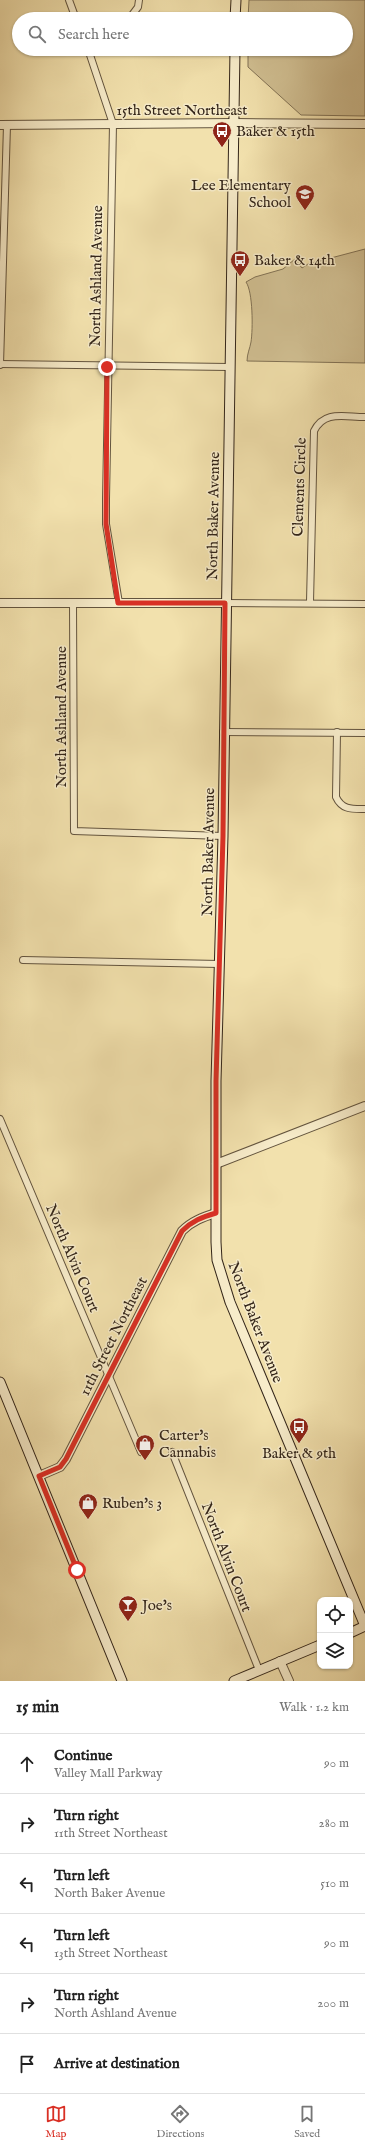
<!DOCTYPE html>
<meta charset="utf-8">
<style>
:root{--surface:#fff;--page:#f2f2f2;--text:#222;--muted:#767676;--line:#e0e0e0;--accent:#d93025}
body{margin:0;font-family:"IM FELL English",serif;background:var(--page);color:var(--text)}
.controls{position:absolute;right:12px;bottom:12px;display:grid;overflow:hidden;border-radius:8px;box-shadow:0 1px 3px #0004}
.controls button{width:36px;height:36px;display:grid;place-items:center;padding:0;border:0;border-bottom:1px solid var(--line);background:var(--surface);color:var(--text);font:20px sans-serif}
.stop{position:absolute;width:12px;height:12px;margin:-9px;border:3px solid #d93025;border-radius:50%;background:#fff}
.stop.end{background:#d93025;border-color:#fff;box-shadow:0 1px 4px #0008}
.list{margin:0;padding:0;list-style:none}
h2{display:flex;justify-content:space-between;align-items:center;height:52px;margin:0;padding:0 16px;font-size:17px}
h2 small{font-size:13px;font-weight:400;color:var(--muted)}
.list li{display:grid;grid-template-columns:26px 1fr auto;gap:12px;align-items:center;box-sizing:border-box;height:60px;padding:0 16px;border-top:1px solid var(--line)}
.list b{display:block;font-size:15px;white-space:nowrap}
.list p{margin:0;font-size:13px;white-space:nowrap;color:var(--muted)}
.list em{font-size:13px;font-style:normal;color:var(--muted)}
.icon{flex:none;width:22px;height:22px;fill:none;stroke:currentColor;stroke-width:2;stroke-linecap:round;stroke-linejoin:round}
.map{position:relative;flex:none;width:365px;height:1681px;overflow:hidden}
.search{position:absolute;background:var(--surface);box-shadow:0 1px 3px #0004;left:12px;right:12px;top:12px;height:44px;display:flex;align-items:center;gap:10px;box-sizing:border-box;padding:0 14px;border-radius:22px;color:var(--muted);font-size:15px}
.sheet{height:412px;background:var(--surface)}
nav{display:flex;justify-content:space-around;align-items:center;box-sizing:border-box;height:56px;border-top:1px solid var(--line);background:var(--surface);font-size:11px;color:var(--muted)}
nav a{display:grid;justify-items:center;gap:2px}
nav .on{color:var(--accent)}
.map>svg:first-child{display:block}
.green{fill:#d2c194;stroke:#827356}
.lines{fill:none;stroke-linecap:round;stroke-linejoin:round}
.minor-casing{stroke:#63543e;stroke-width:8}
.tertiary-casing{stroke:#63543e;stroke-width:10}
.secondary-casing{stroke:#332519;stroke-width:11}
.minor{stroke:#f7ecca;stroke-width:6}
.tertiary{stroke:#f7ecca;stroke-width:8}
.secondary{stroke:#f7ecca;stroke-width:9}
.route{stroke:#d93025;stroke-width:5}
.labels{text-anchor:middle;stroke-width:3;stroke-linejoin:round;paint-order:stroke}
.street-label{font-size:15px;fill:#332519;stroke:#f7ecca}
.poi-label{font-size:15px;fill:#332519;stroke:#f7ecca;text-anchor:start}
</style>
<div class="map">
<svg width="365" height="1681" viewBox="0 0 365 1681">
<rect width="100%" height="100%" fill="#f2e1ad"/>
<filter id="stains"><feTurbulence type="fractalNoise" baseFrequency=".005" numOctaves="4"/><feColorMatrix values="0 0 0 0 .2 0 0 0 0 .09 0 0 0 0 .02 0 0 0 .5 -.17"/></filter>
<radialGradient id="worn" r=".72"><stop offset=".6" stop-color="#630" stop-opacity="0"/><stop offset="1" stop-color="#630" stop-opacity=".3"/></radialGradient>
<g class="green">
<path d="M 249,0 L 365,0 L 365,116 L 301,115 L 248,67 L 248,49 L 346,49 L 346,19 L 248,19 Z"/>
<path d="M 365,249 L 365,363 L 247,361 C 247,354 250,348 251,342 C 253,329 253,292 246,282 L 255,277 L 283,269 L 295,259 L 302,268 L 308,264 Z"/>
</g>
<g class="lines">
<g class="minor-casing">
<g id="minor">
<path d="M 69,0 L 76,19"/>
<path d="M 129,19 L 138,7 L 139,0"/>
<path d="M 88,49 L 113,124 L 106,499 L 106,524 L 119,603"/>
<path d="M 0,364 L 229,367"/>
<path d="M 0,365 L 7,125"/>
<path d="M 310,602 L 314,431 C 324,410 344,417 365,417"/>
<path d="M 73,603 L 74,831 L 223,836"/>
<path d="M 225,603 L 365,604"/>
<path d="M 223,732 L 365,733"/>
<path d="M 337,732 L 336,797 C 342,810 352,809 365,809"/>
<path d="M 23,960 L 219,964"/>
<path d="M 0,1119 L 141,1452"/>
<path d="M 172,1452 L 259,1670"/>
</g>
</g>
<g class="tertiary-casing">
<g id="tertiary">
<path d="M 0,125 L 234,123 L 365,124"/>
<path d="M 0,603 L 225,603"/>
<path d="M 216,1164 L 365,1106"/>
<path d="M 39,1476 L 60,1467 L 66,1459 L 182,1231 C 192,1221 203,1217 216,1213"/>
<path d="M 280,1661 L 289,1681"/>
</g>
</g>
<g class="secondary-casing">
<g id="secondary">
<path d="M 235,19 L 236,0"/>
<path d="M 235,49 L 223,836 L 216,1081 L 216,1242 L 217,1260 L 230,1302 L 365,1626"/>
<path d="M 0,1382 L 122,1681"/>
<path d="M 350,1633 L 365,1626"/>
<path d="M 234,1681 L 320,1645"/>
</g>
</g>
<use href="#minor" class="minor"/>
<use href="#tertiary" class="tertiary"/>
<use href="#secondary" class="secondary"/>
</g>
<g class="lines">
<path class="route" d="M 77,1570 L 39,1476 L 60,1467 L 66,1459 L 182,1231 C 192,1221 202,1217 216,1213 L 216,1081 L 223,836 L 225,603 L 118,603 L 106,524 L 107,367"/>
</g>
<defs>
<g id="bus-pin" transform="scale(1)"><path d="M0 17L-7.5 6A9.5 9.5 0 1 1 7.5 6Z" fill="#8f2418" stroke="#f7ecca"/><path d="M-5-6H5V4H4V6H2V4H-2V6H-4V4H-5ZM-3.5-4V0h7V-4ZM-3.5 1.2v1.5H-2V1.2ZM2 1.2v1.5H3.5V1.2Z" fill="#fff"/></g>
<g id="school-pin" transform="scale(1)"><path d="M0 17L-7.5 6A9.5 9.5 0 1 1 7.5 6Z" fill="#8f2418" stroke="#f7ecca"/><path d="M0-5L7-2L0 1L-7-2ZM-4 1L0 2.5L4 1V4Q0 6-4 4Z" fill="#fff"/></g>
<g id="shop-pin" transform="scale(1)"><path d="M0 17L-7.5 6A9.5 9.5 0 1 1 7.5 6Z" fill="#8f2418" stroke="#f7ecca"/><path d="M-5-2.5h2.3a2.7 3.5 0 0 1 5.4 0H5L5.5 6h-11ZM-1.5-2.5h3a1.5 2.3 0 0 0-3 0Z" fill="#fff"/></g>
<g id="bar-pin" transform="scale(1)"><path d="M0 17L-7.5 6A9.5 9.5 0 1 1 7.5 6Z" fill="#8f2418" stroke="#f7ecca"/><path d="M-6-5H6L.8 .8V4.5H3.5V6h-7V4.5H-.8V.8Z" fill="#fff"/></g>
</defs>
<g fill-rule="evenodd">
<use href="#bus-pin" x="222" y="131"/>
<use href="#school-pin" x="305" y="194"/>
<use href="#bus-pin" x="240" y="260"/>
<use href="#bus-pin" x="299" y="1427"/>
<use href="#shop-pin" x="145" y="1444"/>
<use href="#shop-pin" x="88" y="1503"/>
<use href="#bar-pin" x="128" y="1605"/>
</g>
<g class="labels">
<g class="street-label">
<text x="182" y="115">15th Street Northeast</text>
<text transform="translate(96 276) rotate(-89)" y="5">North Ashland Avenue</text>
<text transform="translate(299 487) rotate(-88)" y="5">Clements Circle</text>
<text transform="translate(213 516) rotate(-89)" y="5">North Baker Avenue</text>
<text transform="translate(61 717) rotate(-90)" y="5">North Ashland Avenue</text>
<text transform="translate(208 852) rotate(-89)" y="5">North Baker Avenue</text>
<text transform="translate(73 1258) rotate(67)" y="5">North Alvin Court</text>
<text transform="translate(256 1322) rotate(69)" y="5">North Baker Avenue</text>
<text transform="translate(113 1336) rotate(-63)" y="5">11th Street Northeast</text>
<text transform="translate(227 1557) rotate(69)" y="5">North Alvin Court</text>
</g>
<g class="poi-label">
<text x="236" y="136">Baker &amp; 15th</text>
<text x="291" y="190" text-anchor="end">Lee Elementary<tspan x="291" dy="17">School</tspan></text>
<text x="254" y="265">Baker &amp; 14th</text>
<text x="159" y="1440">Carter's<tspan x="159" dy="17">Cannabis</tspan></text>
<text x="299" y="1458" text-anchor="middle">Baker &amp; 9th</text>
<text x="102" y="1508">Ruben's 3</text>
<text x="142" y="1610">Joe's</text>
</g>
</g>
<rect width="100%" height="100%" filter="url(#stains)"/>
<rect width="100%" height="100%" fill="url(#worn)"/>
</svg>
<div class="controls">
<button><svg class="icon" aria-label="locate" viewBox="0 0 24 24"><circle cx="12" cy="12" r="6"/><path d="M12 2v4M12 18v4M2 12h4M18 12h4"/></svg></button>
<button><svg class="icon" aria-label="layers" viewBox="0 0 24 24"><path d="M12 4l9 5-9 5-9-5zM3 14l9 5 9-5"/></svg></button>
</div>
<div class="stop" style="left:77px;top:1570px"></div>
<div class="stop end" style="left:107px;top:367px"></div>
<div class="search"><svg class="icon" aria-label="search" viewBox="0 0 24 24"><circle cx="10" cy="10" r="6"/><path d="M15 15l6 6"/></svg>Search here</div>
</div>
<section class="sheet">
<h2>15 min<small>Walk · 1.2 km</small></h2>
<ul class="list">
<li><svg class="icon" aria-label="ahead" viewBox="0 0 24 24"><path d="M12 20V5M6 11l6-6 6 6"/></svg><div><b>Continue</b><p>Valley Mall Parkway</p></div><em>90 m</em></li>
<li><svg class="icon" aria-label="right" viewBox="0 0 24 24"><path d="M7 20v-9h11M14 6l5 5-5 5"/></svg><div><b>Turn right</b><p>11th Street Northeast</p></div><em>280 m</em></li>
<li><svg class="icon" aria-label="left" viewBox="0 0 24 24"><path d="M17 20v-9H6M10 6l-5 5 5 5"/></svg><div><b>Turn left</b><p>North Baker Avenue</p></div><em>510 m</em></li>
<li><svg class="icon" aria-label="left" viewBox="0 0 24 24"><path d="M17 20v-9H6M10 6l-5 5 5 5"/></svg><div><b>Turn left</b><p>13th Street Northeast</p></div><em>90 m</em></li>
<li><svg class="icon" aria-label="right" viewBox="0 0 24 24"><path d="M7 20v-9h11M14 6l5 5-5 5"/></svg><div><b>Turn right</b><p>North Ashland Avenue</p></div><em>200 m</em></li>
<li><svg class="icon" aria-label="arrive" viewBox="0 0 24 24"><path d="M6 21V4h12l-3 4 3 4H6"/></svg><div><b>Arrive at destination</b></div></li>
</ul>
</section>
<nav>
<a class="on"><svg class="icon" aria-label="map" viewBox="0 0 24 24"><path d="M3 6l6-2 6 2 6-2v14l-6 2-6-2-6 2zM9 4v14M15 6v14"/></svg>Map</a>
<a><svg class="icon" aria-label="directions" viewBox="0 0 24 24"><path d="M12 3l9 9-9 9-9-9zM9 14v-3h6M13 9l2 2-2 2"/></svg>Directions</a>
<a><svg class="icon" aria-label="saved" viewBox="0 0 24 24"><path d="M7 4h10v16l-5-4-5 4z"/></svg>Saved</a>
</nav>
